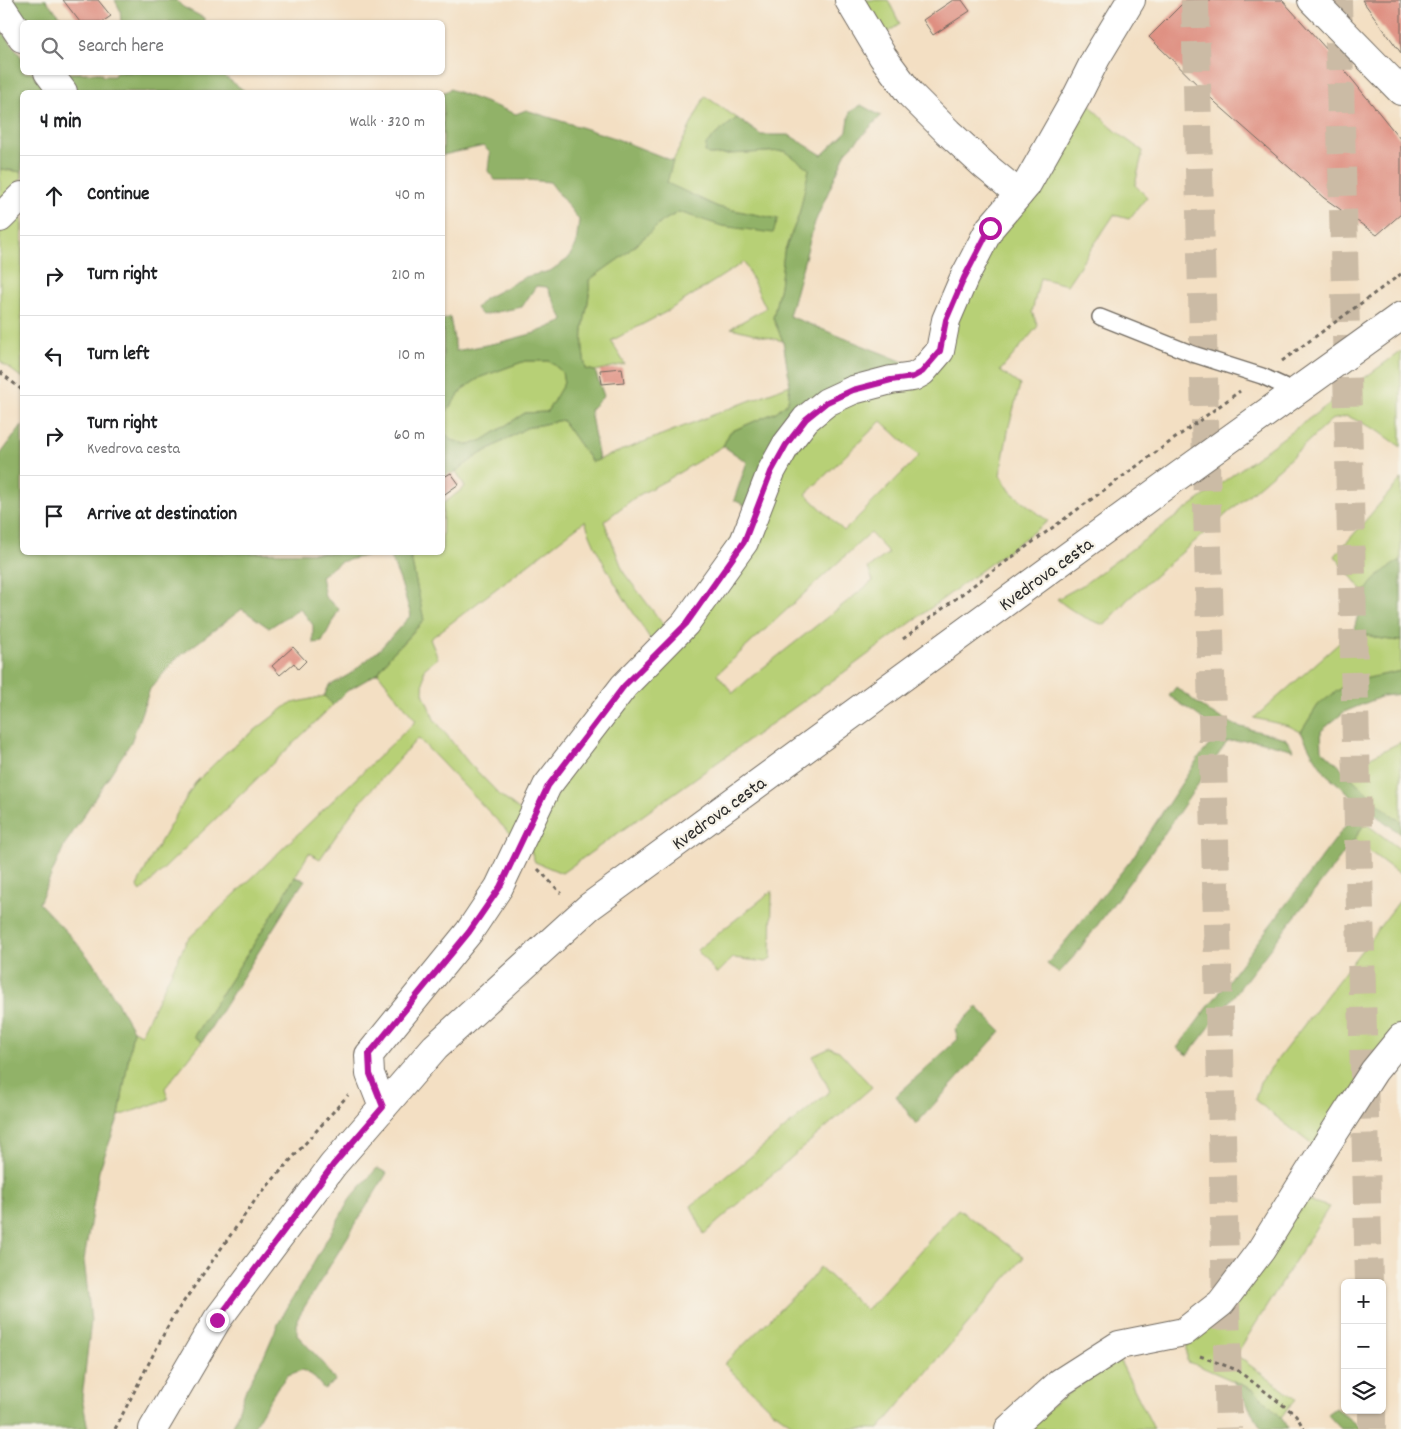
<!DOCTYPE html>
<meta charset="utf-8">
<style>
:root{--surface:#fff;--page:#f2f2f2;--text:#202124;--muted:#757577;--line:#e0e0e0}
body{margin:0;font-family:Dekko,sans-serif;background:var(--page);color:var(--text)}
.controls{position:absolute;right:15px;bottom:15px;display:grid;overflow:hidden;border-radius:8px;box-shadow:0 1px 4px #0004}
.controls button{width:45px;height:45px;display:grid;place-items:center;padding:0;border:0;border-bottom:1px solid var(--line);background:var(--surface);color:var(--text);font:25px sans-serif}
.stop{position:absolute;width:15px;height:15px;margin:-11px;border:4px solid #b5179e;border-radius:50%;background:#fff}
.stop.end{background:#b5179e;border-color:#fff;box-shadow:0 1px 5px #0008}
.list{margin:0;padding:0;list-style:none}
h2{display:flex;justify-content:space-between;align-items:center;height:65px;margin:0;padding:0 20px;font-size:21px}
h2 small{font-size:16px;font-weight:400;color:var(--muted)}
.list li{display:grid;grid-template-columns:32px 1fr auto;gap:15px;align-items:center;box-sizing:border-box;height:80px;padding:0 20px;border-top:1px solid var(--line)}
.list b{display:block;font-size:19px;white-space:nowrap}
.list p{margin:0;font-size:16px;white-space:nowrap;color:var(--muted)}
.list em{font-size:16px;font-style:normal;color:var(--muted)}
.icon{flex:none;width:28px;height:28px;fill:none;stroke:currentColor;stroke-width:2;stroke-linecap:round;stroke-linejoin:round}
.map{position:relative;flex:none;width:1401px;height:1429px;overflow:hidden}
.search{position:absolute;background:var(--surface);box-shadow:0 1px 4px #0004;left:20px;top:20px;width:425px;height:55px;display:flex;align-items:center;gap:12px;box-sizing:border-box;padding:0 18px;border-radius:8px;color:var(--muted);font-size:19px}
.panel{position:absolute;background:var(--surface);box-shadow:0 1px 4px #0004;left:20px;top:90px;width:425px;height:465px;border-radius:8px}
.map>svg:first-child{display:block}
.green{fill:#b7d076;stroke:#717e50;fill-rule:evenodd}
.forest{fill:#91b267;stroke:#5e6e49}
.building{fill:#df9082}
.lines{fill:none;stroke-linecap:round;stroke-linejoin:round}
.highway-tunnel{stroke:#cbbba5;stroke-width:28;stroke-dasharray:28 14;stroke-linecap:butt}
.lane-casing{stroke:#716a60;stroke-width:18}
.street-casing{stroke:#716a60;stroke-width:30}
.secondary-casing{stroke:#716a60;stroke-width:30}
.path{stroke:#716a60;stroke-width:3;stroke-dasharray:4 4;stroke-linecap:butt}
.lane{stroke:#fff;stroke-width:15}
.street{stroke:#fff;stroke-width:28}
.secondary{stroke:#fff;stroke-width:28}
.route{stroke:#b5179e;stroke-width:6}
.labels{text-anchor:middle;stroke-width:4.5;stroke-linejoin:round;paint-order:stroke}
.street-label{font-size:19px;fill:#2b2b2b;stroke:#f7f3e8}
</style>
<div class="map">
<svg width="1401" height="1429" viewBox="0 0 1401 1429">
<rect width="100%" height="100%" fill="#f7f3e8"/>
<filter id="ink" filterUnits="userSpaceOnUse"><feTurbulence type="fractalNoise" baseFrequency=".02" numOctaves="2"/><feDisplacementMap in="SourceGraphic" scale="10" xChannelSelector="R" yChannelSelector="G"/><feConvolveMatrix kernelMatrix="1 2 1 2 8 2 1 2 1" color-interpolation-filters="sRGB"/></filter>
<filter id="wash" filterUnits="userSpaceOnUse"><feTurbulence type="fractalNoise" baseFrequency=".0096" numOctaves="4" result="noise"/><feDisplacementMap in="SourceGraphic" scale="20" xChannelSelector="R" yChannelSelector="G"/><feGaussianBlur stdDeviation="1.12" result="paint"/><feColorMatrix in="noise" values="0 0 0 0 0 0 0 0 0 0 0 0 0 0 0 0 0 1.4 0 .05"/><feComposite in="paint" operator="in"/></filter>
<g filter="url(#wash)">
<rect width="100%" height="100%" fill="#f3dfc3"/>
<g class="green">
<path d="M 858,0 L 888,0 L 900,24 L 882,36 Z"/>
<path d="M 705,96 L 737,118 L 715,135 L 710,155 L 785,151 L 810,168 L 799,215 L 784,252 L 780,287 L 773,318 L 783,341 L 731,328 L 766,308 L 744,262 L 666,312 L 611,341 L 625,364 L 595,371 L 586,369 C 583,356 582,343 583,330 C 585,313 591,296 589,280 L 623,256 L 663,221 L 679,212 L 723,226 L 773,232 L 778,219 L 718,207 L 666,183 L 673,161 Z"/>
<path d="M 1084,97 C 1102,121 1119,135 1143,151 L 1135,185 L 1147,197 L 1129,219 L 1114,215 L 1067,285 L 1040,278 L 1032,312 L 1038,326 L 1000,371 L 1020,385 L 1009,426 L 1000,475 L 1011,492 L 1048,521 L 843,673 L 562,873 L 535,862 L 529,846 L 546,806 L 622,699 L 780,466 L 840,402 L 904,386 L 979,261 ZM 881,421 L 919,456 L 844,531 L 806,494 ZM 870,533 L 889,553 L 868,568 L 873,581 L 750,678 L 733,693 L 717,674 Z"/>
<path d="M 2,169 L 22,172 L 22,178 L 0,200 L 0,170 Z"/>
<path d="M 18,211 L 22,220 L 22,378 L 0,361 L 0,229 Z"/>
<path d="M 1401,351 L 1401,447 L 1377,430 L 1347,416 L 1331,420 L 1282,466 L 1127,600 L 1105,625 C 1087,620 1071,611 1057,599 L 1083,585 Z"/>
<path d="M 525,361 L 550,361 L 562,372 L 564,383 L 547,412 L 525,413 L 483,440 L 470,445 L 451,440 L 443,431 L 443,422 L 445,413 L 464,388 L 481,377 Z"/>
<path d="M 790,385 L 788,402 L 776,412 L 730,432 L 723,446 L 667,480 L 637,496 L 604,521 L 624,573 L 666,628 L 654,645 C 629,605 600,565 585,521 L 430,639 L 438,658 L 424,669 L 423,693 L 434,719 L 468,762 L 501,796 L 524,814 L 516,840 L 418,738 L 356,807 L 320,859 L 309,853 L 270,919 L 194,1036 L 202,1042 L 165,1088 L 168,1099 L 119,1116 L 133,1030 L 141,1034 L 187,940 L 416,721 L 378,673 L 389,657 L 424,621 L 410,553 L 442,552 L 443,504 L 465,487 L 456,471 L 477,456 L 526,428 L 562,420 L 592,462 Z"/>
<path d="M 1401,479 L 1401,560 C 1386,569 1375,579 1364,593 L 1335,556 Z"/>
<path d="M 1354,630 C 1370,637 1384,640 1401,641 L 1401,671 L 1383,675 L 1318,705 L 1301,732 L 1289,726 L 1254,718 Z"/>
<path d="M 324,696 L 333,705 L 141,891 L 137,886 L 152,856 L 195,783 L 224,754 L 289,704 Z"/>
<path d="M 1401,742 L 1401,822 L 1380,806 L 1344,770 Z"/>
<path d="M 1365,823 L 1401,850 L 1401,875 L 1354,840 Z"/>
<path d="M 772,891 L 771,959 L 766,962 L 733,958 L 717,974 L 697,950 Z"/>
<path d="M 1401,899 L 1401,1023 L 1391,1033 L 1315,1147 L 1255,1100 L 1260,1082 Z"/>
<path d="M 830,1048 L 839,1051 L 872,1087 L 704,1234 L 691,1206 L 830,1091 L 813,1056 Z"/>
<path d="M 1304,1199 L 1329,1207 L 1236,1355 L 1296,1399 L 1281,1417 L 1254,1390 L 1197,1365 L 1187,1362 L 1187,1342 Z"/>
<path d="M 958,1209 L 1024,1257 L 879,1429 L 799,1429 L 778,1414 L 772,1411 L 724,1364 L 810,1280 L 820,1267 L 866,1310 Z"/>
<path d="M 1118,1357 L 1154,1429 L 1020,1429 Z"/>
</g>
<g class="forest">
<path d="M 7,0 L 46,0 L 65,22 L 22,22 Z"/>
<path d="M 115,0 L 176,0 L 183,7 L 204,18 L 204,22 L 121,22 L 120,10 Z"/>
<path d="M 0,28 L 22,58 L 22,72 L 33,73 L 47,92 L 22,92 L 22,172 L 2,169 L 0,170 Z"/>
<path d="M 116,72 L 220,73 L 246,92 L 75,92 L 62,73 L 101,73 L 102,76 L 114,76 Z"/>
<path d="M 450,89 L 516,114 L 526,110 L 612,137 L 673,161 L 667,183 L 718,207 L 778,219 L 773,233 L 722,226 L 679,212 L 663,221 L 623,256 L 589,280 C 591,296 585,313 583,330 C 582,343 583,356 586,369 L 595,371 L 604,396 L 590,410 L 599,460 L 592,462 L 562,420 L 526,428 L 477,456 L 443,481 L 443,431 L 451,440 L 470,445 L 483,440 L 525,413 L 547,412 L 564,383 L 562,372 L 550,361 L 525,361 L 481,377 L 464,388 L 445,413 L 443,422 L 443,320 L 450,317 L 456,351 L 501,342 L 535,333 L 564,321 L 547,287 L 536,286 L 522,307 L 482,315 L 476,308 L 484,299 L 514,283 L 525,277 L 550,271 L 568,259 L 576,245 L 579,220 L 550,182 L 527,180 L 495,180 L 488,171 L 490,153 L 484,146 L 443,155 L 443,93 Z"/>
<path d="M 861,105 L 881,116 L 846,152 L 815,222 L 789,316 L 919,368 L 852,385 L 748,507 L 734,500 L 747,462 L 723,446 L 730,432 L 776,412 L 788,402 L 790,385 L 783,341 L 773,318 L 780,286 L 784,252 L 799,215 L 809,169 L 785,151 L 710,155 L 705,152 L 706,145 L 715,135 L 737,118 L 761,135 L 789,135 L 822,155 L 847,131 L 850,112 Z"/>
<path d="M 22,425 L 22,552 L 376,553 L 340,562 L 321,576 L 325,597 L 339,609 L 322,642 L 313,643 L 313,625 L 300,608 L 269,628 L 242,609 L 176,659 L 150,689 L 131,742 L 64,846 L 39,903 L 75,941 L 97,968 L 133,1030 L 119,1116 L 99,1171 L 84,1260 L 91,1321 L 82,1398 L 88,1429 L 0,1429 L 0,455 Z"/>
<path d="M 389,553 L 410,553 L 424,620 L 389,657 L 378,673 L 347,691 L 333,705 L 324,696 L 329,686 L 350,674 L 380,649 L 411,615 L 400,580 Z"/>
<path d="M 1401,560 L 1401,641 C 1384,640 1370,637 1354,630 C 1357,618 1360,606 1364,595 C 1370,580 1388,567 1401,560 Z"/>
<path d="M 1401,671 L 1401,694 L 1383,696 L 1344,712 L 1321,731 L 1322,750 C 1349,774 1373,801 1401,822 L 1401,834 L 1366,808 L 1326,774 L 1312,753 L 1301,732 L 1318,705 L 1349,682 Z"/>
<path d="M 1176,687 L 1209,712 L 1237,726 L 1285,738 L 1294,750 L 1259,741 L 1249,740 L 1227,742 L 1151,853 L 1076,954 L 1059,973 L 1047,964 L 1131,860 L 1197,760 L 1210,744 L 1215,730 L 1196,714 L 1169,696 Z"/>
<path d="M 1353,816 L 1365,823 L 1354,840 L 1188,1055 L 1177,1048 Z"/>
<path d="M 295,877 L 305,880 L 291,900 L 202,1042 L 194,1036 L 270,919 Z"/>
<path d="M 977,1007 L 1001,1031 L 916,1124 L 896,1096 L 958,1039 L 955,1029 Z"/>
<path d="M 377,1168 L 387,1173 L 297,1319 L 297,1335 L 325,1365 L 335,1381 L 324,1389 L 312,1375 L 302,1370 L 288,1375 L 277,1388 L 252,1429 L 232,1429 L 246,1389 L 265,1354 L 278,1324 L 350,1199 Z"/>
<path d="M 1233,1381 L 1254,1390 L 1281,1417 L 1288,1429 L 1262,1429 Z"/>
<path d="M 1335,1408 L 1362,1429 L 1341,1429 L 1327,1414 Z"/>
</g>
<g id="blocks">
<g class="building">
<path d="M 63,0 L 98,0 L 111,16 L 102,22 L 80,22 Z"/>
<path d="M 953,0 L 962,0 L 970,11 L 933,35 L 923,20 Z"/>
<path d="M 1186,0 L 1282,0 L 1338,62 L 1401,140 L 1401,214 L 1377,235 L 1324,198 L 1216,103 L 1149,37 Z"/>
<path d="M 1362,0 L 1401,0 L 1401,53 Z"/>
<path d="M 622,368 L 624,382 L 602,384 L 600,370 Z"/>
<path d="M 451,473 L 459,484 L 442,496 L 442,478 Z"/>
<path d="M 293,647 L 306,661 L 298,669 L 294,663 L 280,675 L 272,666 Z"/>
</g>
</g>
</g>
<g filter="url(#ink)">
<use href="#blocks" fill-opacity="0" stroke="#716a60" stroke-width="1"/>
<g class="lines">
<g class="highway-tunnel">
<path d="M 1195,0 L 1229,1429"/>
<path d="M 1338,0 L 1369,1283"/>
<path d="M 1372,1410 L 1372,1429"/>
</g>
<g class="lane-casing">
<path id="lane" d="M 1100,317 L 1193,354 L 1262,376 L 1297,392"/>
</g>
<g class="street-casing">
<g id="street">
<path d="M 849,0 L 883,57 L 911,95 L 948,132 L 985,166 L 1019,194"/>
<path d="M 1312,0 L 1401,91"/>
<path d="M 0,5 L 22,38"/>
<path d="M 48,72 L 63,92"/>
<path d="M 0,218 L 22,196"/>
<path d="M 383,1107 L 370,1074 L 369,1055 L 469,932 L 499,887 L 547,786 L 624,686 L 685,624 L 744,542 L 771,472 L 786,445 L 806,419 L 827,402 L 853,390 L 891,380 L 913,377 L 922,372 L 940,351 L 946,320 L 964,278 L 990,228 L 1026,186 L 1077,96 L 1096,58 L 1131,0"/>
<path d="M 1009,1429 L 1061,1382 L 1119,1345 L 1184,1332 L 1221,1303 L 1261,1250 L 1328,1142 L 1374,1071 L 1401,1038"/>
</g>
</g>
<g class="secondary-casing">
<path id="secondary" d="M 153,1429 L 217,1320 L 333,1165 L 435,1047 L 589,907 L 1163,487 L 1401,316"/>
</g>
<g class="path">
<path d="M 1282,361 L 1401,274"/>
<path d="M 0,372 L 22,390"/>
<path d="M 903,639 L 971,587 L 1240,391"/>
<path d="M 538,869 L 561,893"/>
<path d="M 1200,1356 L 1237,1370 L 1296,1415 L 1304,1429"/>
<path d="M 115,1429 L 172,1318 L 256,1199 L 348,1095"/>
</g>
<use href="#lane" class="lane"/>
<use href="#street" class="street"/>
<use href="#secondary" class="secondary"/>
</g>
</g>
<g class="lines" filter="url(#ink)">
<path class="route" d="M 217,1320 L 333,1165 L 383,1107 L 370,1074 L 369,1054 L 469,932 L 500,887 L 548,786 L 624,686 L 686,624 L 744,542 L 771,472 L 786,445 L 806,419 L 827,402 L 853,390 L 891,380 L 913,377 L 922,372 L 940,351 L 946,320 L 964,278 L 990,228"/>
</g>
<g class="labels">
<g class="street-label">
<text transform="translate(1045 573) rotate(-36)" y="7">Kvedrova cesta</text>
<text transform="translate(718 812) rotate(-36)" y="7">Kvedrova cesta</text>
</g>
</g>
</svg>
<div class="controls">
<button>+</button>
<button>−</button>
<button><svg class="icon" aria-label="layers" viewBox="0 0 24 24"><path d="M12 4l9 5-9 5-9-5zM3 14l9 5 9-5"/></svg></button>
</div>
<div class="stop" style="left:990px;top:228px"></div>
<div class="stop end" style="left:217px;top:1320px"></div>
<div class="search"><svg class="icon" aria-label="search" viewBox="0 0 24 24"><circle cx="10" cy="10" r="6"/><path d="M15 15l6 6"/></svg>Search here</div>
<section class="panel">
<h2>4 min<small>Walk · 320 m</small></h2>
<ul class="list">
<li><svg class="icon" aria-label="ahead" viewBox="0 0 24 24"><path d="M12 20V5M6 11l6-6 6 6"/></svg><div><b>Continue</b></div><em>40 m</em></li>
<li><svg class="icon" aria-label="right" viewBox="0 0 24 24"><path d="M7 20v-9h11M14 6l5 5-5 5"/></svg><div><b>Turn right</b></div><em>210 m</em></li>
<li><svg class="icon" aria-label="left" viewBox="0 0 24 24"><path d="M17 20v-9H6M10 6l-5 5 5 5"/></svg><div><b>Turn left</b></div><em>10 m</em></li>
<li><svg class="icon" aria-label="right" viewBox="0 0 24 24"><path d="M7 20v-9h11M14 6l5 5-5 5"/></svg><div><b>Turn right</b><p>Kvedrova cesta</p></div><em>60 m</em></li>
<li><svg class="icon" aria-label="arrive" viewBox="0 0 24 24"><path d="M6 21V4h12l-3 4 3 4H6"/></svg><div><b>Arrive at destination</b></div></li>
</ul>
</section>
</div>
